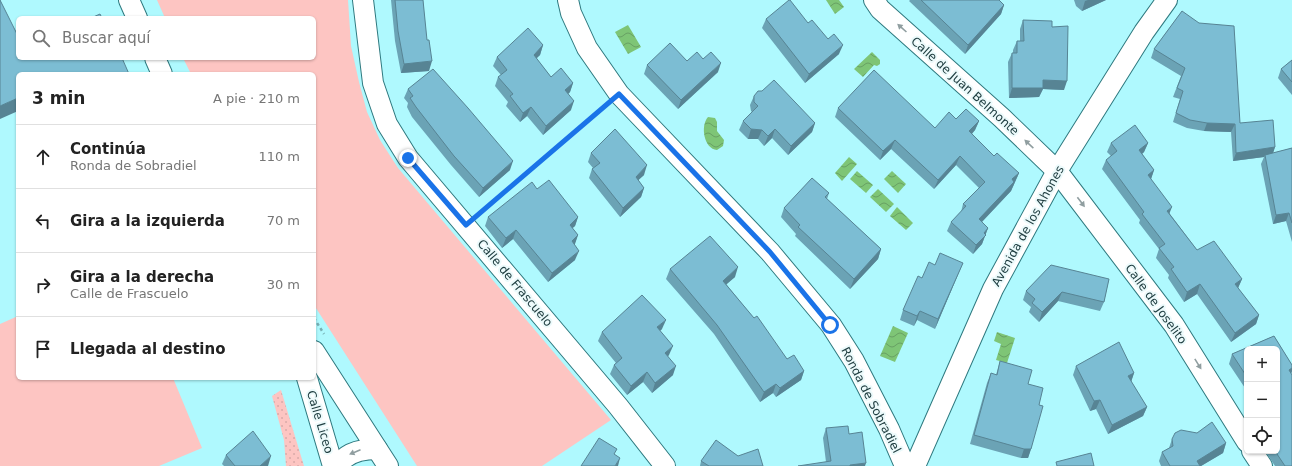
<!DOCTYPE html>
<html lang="es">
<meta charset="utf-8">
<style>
:root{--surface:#fff;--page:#f6f6f6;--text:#222;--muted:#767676;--line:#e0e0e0}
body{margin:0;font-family:"DejaVu Sans",sans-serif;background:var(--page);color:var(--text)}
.controls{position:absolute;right:12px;bottom:12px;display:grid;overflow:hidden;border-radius:6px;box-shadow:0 1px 3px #0004}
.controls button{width:36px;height:36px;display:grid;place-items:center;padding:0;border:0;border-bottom:1px solid var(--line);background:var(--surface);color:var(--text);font:20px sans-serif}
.stop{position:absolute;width:12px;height:12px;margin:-9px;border:3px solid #1a73e8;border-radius:50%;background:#fff}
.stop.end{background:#1a73e8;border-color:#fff;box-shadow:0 1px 4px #0008}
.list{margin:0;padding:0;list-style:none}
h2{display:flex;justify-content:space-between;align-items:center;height:52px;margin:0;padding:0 16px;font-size:17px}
h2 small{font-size:13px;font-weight:400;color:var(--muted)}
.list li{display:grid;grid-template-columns:26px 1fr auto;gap:12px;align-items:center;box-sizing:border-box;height:64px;padding:0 16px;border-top:1px solid var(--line)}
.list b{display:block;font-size:15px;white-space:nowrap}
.list p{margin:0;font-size:13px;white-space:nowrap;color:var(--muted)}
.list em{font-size:13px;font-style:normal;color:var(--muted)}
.icon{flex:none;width:22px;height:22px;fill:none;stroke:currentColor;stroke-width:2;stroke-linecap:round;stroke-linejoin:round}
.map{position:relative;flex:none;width:1292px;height:466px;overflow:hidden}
.search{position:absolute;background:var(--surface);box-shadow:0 1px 3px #0004;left:16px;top:16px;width:300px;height:44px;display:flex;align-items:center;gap:10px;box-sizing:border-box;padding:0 14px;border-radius:6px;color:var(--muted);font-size:15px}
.panel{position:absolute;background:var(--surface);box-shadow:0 1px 3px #0004;left:16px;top:72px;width:300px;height:308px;border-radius:6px}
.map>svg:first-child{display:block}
.grass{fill:url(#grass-dots)}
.pitch{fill:#fdc5c2}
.water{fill:url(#water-waves)}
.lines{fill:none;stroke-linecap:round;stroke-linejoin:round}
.minor-casing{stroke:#2e797f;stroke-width:22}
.path{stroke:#77afb4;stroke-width:2.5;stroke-dasharray:3 3;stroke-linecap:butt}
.minor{stroke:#fff;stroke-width:20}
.wall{fill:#6ba3b5}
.shaded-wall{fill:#578494}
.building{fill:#7cbdd3;stroke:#578494}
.oneway{fill:#909ea0}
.route{stroke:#1a73e8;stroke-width:5}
.labels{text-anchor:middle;stroke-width:4;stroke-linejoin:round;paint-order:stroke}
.street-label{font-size:12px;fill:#203e41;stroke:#ecfafb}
</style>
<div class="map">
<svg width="1292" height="466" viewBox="0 0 1292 466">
<defs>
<pattern id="grass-dots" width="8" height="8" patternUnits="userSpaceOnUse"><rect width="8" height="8" fill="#fdc5c2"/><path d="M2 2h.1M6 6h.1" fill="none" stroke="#d9aaa8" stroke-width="1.8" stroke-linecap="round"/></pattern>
<pattern id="water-waves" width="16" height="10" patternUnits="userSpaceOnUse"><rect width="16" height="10" fill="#7ec576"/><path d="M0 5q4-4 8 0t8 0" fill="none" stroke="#67a162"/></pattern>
</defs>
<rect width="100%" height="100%" fill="#aff9fe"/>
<path class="grass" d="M 281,390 L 304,466 L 286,466 L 284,440 L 272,396 Z"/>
<g class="pitch">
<path d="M 157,0 L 348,0 L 351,46 L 359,82 L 367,112 L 380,140 L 398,168 L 611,420 L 542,466 L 417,466 L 314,305 L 314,74 L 191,74 L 183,58 L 314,58 L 314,18 L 165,18 Z"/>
<path d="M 18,316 L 18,378 L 173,378 L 202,448 L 159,466 L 0,466 L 0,324 Z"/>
</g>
<g class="water">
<path d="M 826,0 L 839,0 L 844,7 L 835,14 Z"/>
<path d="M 628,25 L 641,47 L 628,54 L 615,32 Z"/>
<path d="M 872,52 L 880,60 L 880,64 L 877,66 L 874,65 L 863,77 L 854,69 Z"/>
<path d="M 708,117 L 715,118 L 717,122 L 717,131 L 724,140 L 723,146 L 717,150 C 704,149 700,126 708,117 Z"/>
<path d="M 849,157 L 857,164 L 842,181 L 835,173 Z"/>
<path d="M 857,171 L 873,185 L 866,193 L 850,179 Z"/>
<path d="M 892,171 L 906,184 L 898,193 L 884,179 Z"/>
<path d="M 878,189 L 894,204 L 886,212 L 870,197 Z"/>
<path d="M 897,207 L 913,223 L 906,230 L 890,216 Z"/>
<path d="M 893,326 L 908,333 L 895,362 L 880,356 Z"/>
<path d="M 997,332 L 1015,338 L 1007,363 L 996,360 L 1001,344 L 994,341 Z"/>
</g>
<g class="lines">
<g class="minor-casing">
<g id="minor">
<path d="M 129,0 L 137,18"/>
<path d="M 363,0 L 373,83 L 387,124 L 408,158 L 618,406 L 665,466"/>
<path d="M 568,0 L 571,13 L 587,48 L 619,94 L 770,252 L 831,325 L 854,361 L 889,429 L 905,466"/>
<path d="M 874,0 L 880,9 L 1002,118 L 1057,171 L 1174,325 L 1247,442"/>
<path d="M 155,58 L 162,74"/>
<path d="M 314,351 L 388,466"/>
<path d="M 307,378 L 333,466"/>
<path d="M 1252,451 L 1262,466"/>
<path d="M 338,466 C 346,452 361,449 377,449"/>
<path d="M 915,466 L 993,289 L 1057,171 L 1144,32 L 1167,0"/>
</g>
</g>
<g class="path">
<path d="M 480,213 L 604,107"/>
<path d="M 314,318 L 324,334"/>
</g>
<use href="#minor" class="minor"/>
</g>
<g class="wall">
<path d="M 391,0 L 423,0 L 429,71 L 401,73 L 395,41 Z"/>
<path d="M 910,0 L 999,0 L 1004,5 L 1001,14 L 965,54 L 909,1 Z"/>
<path d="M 1074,0 L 1106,0 L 1082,11 L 1076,6 Z"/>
<path d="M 1182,11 L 1240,123 L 1275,147 L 1273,153 L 1292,148 L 1292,242 L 1286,221 L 1273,224 L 1261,164 L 1264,157 L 1233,161 L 1231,132 L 1204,131 L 1187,128 L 1173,122 L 1180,99 L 1173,97 L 1181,76 L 1151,58 L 1154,49 Z"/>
<path d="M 766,19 L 808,23 L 828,39 L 839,54 L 805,83 L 762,28 Z"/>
<path d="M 1023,20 L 1052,27 L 1064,90 L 1043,89 L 1039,97 L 1009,98 L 1008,62 L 1012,53 L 1013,53 L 1013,50 L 1017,41 L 1020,41 L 1020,29 Z"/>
<path d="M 543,45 L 540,55 L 536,58 L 551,77 L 573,83 L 570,92 L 568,94 L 571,110 L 543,135 L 527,116 L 520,122 L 506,106 L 508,102 L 495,86 L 498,77 L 501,75 L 493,66 L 497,57 Z"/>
<path d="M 1292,60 L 1292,95 L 1278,78 L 1281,69 Z"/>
<path d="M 687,61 L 718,72 L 678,109 L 644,74 L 647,65 Z"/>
<path d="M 408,89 L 510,170 L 479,197 L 451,165 L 412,117 L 407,107 L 408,103 L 404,98 Z"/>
<path d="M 754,96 L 815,123 L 812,132 L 788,155 L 772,138 L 764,146 L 758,139 L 748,139 L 739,130 L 743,121 L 752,112 L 751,111 L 750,105 Z"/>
<path d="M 838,108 L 935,128 L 956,119 L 979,121 L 975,130 L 972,134 L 994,156 L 1019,173 L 1011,191 L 982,222 L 988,228 L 982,244 L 973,254 L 947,231 L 951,222 L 961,212 L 963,204 L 979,188 L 956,165 L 934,189 L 891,149 L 880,160 L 835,117 Z"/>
<path d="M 1111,143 L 1148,143 L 1144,152 L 1142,154 L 1154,170 L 1151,179 L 1170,214 L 1197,250 L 1242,279 L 1238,288 L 1259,315 L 1256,324 L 1231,342 L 1197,294 L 1184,302 L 1168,278 L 1169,275 L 1156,258 L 1159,249 L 1139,223 L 1140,220 L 1102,169 L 1106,160 L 1111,156 L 1107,152 Z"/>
<path d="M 591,153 L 644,175 L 638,180 L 644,188 L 641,197 L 620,217 L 589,178 L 592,169 L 593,168 L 588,162 Z"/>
<path d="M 537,189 L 578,217 L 575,226 L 572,228 L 578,235 L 574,245 L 575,260 L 548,282 L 513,239 L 502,248 L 485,226 L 488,217 Z"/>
<path d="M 829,193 L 827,199 L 881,249 L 878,259 L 850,289 L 795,236 L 796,234 L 781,217 L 784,208 Z"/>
<path d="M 963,263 L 935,329 L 917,320 L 914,326 L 900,320 L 903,310 L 922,278 L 935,265 Z"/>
<path d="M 670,269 L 735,277 L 726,284 L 787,359 L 804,371 L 801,380 L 776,397 L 773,393 L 760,402 L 714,334 L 666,279 Z"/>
<path d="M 1109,279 L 1104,302 L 1100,311 L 1058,301 L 1039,322 L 1029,312 L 1031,307 L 1023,300 L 1026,291 Z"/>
<path d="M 662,329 L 660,331 L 669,355 L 668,356 L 673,375 L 652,393 L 643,382 L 627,395 L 610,374 L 614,365 L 616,363 L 598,341 L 602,332 Z"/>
<path d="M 1274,336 L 1292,365 L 1292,371 L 1291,374 L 1292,375 L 1292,466 L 1275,466 L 1265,451 L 1277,451 L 1277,349 L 1247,349 L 1247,391 L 1229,364 L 1232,354 Z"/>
<path d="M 1000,361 L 1028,384 L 1039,405 L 1031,449 L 1028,458 L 1021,458 L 970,444 L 987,383 L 991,373 L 996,375 Z"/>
<path d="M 1076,366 L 1134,373 L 1131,382 L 1147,407 L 1143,416 L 1108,434 L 1096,409 L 1090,411 L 1073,375 Z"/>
<path d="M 1247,411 L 1247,421 L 1245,417 Z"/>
<path d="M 826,428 L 849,434 L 865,466 L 826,462 L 823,438 Z"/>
<path d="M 1172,439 L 1226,443 L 1223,453 L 1201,466 L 1161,466 L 1159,461 L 1162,452 L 1169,448 Z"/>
<path d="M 226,455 L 268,466 L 224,466 L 222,464 Z"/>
<path d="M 738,456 L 763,466 L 700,466 L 701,461 Z"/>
</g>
<g class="shaded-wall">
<path d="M 1088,0 L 1106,0 L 1082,11 L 1085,1 Z"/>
<path d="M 1004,5 L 1001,14 L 965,54 L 968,45 Z"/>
<path d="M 543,45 L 540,55 L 530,65 L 534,55 Z"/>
<path d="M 843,45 L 839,54 L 805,83 L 809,74 Z"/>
<path d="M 432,61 L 429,71 L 401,73 L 404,64 Z"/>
<path d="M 721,63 L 718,72 L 678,109 L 681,100 Z"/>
<path d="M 1043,80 L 1067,81 L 1064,90 L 1043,89 L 1039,97 L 1009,98 L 1012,88 Z"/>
<path d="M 573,83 L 570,92 L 562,100 L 565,90 Z"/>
<path d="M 18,98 L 18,111 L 0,119 L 0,106 Z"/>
<path d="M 574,101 L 571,110 L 543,135 L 546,126 Z"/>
<path d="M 531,107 L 527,116 L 520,122 L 523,113 Z"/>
<path d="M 979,121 L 975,130 L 966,140 L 969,131 Z"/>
<path d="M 815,123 L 812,132 L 788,155 L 791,146 Z"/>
<path d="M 1207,123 L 1235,124 L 1231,132 L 1204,131 Z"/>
<path d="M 751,129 L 762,130 L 758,139 L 748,139 Z"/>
<path d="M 775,129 L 772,138 L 764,146 L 768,136 Z"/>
<path d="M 895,140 L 891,149 L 880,160 L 883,151 Z"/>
<path d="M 1148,143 L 1144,152 L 1136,159 L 1139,150 Z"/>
<path d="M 1275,147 L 1272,156 L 1265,155 L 1264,157 L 1233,161 L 1236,153 Z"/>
<path d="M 960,156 L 956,165 L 934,189 L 938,180 Z"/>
<path d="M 513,161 L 510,170 L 479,197 L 483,188 Z"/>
<path d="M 647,165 L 644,175 L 632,186 L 636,177 Z"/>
<path d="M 1154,170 L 1151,179 L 1148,175 Z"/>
<path d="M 1019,173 L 1011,191 L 976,228 L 979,219 L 1012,179 Z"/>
<path d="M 644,188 L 641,197 L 620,217 L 623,208 Z"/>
<path d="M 1172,207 L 1168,217 L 1167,211 Z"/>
<path d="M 1289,213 L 1286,221 L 1273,224 L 1276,215 Z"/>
<path d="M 578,217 L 575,226 L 566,234 L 570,225 Z"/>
<path d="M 988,228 L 982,244 L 973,254 L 976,245 L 984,233 Z"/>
<path d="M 516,230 L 513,239 L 502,248 L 506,238 Z"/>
<path d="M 578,235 L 575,244 L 568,251 L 572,241 Z"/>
<path d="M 881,249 L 878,259 L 850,289 L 854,279 Z"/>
<path d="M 579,251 L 575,260 L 548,282 L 552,273 Z"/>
<path d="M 963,263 L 959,272 L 935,329 L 938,319 Z"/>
<path d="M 738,267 L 735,277 L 720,290 L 723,281 Z"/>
<path d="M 1242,279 L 1238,288 L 1235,284 Z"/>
<path d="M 1200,284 L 1197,294 L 1184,302 L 1187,292 Z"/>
<path d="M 1062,292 L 1058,301 L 1039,322 L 1042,312 Z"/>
<path d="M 920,311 L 917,320 L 914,326 L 917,316 Z"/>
<path d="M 1259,315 L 1256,324 L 1231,342 L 1235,333 Z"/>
<path d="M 666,320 L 662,329 L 654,336 L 657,327 Z"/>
<path d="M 673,346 L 669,355 L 661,362 L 665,353 Z"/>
<path d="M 676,366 L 673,375 L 652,393 L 655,383 Z"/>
<path d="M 1292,368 L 1292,371 L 1290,377 L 1289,370 Z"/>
<path d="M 804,371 L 801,380 L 776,397 L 780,388 Z"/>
<path d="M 647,372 L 643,382 L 627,395 L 631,386 Z"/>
<path d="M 1134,373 L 1131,382 L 1128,376 Z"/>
<path d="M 776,384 L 773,393 L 760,402 L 764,392 Z"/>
<path d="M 1100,400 L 1096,409 L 1090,411 L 1094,401 Z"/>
<path d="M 1147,407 L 1143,416 L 1108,434 L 1112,425 Z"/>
<path d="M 1226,443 L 1223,453 L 1201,466 L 1195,466 L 1197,461 Z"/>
<path d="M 1024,449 L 1031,449 L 1028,458 L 1021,458 Z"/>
<path d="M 271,456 L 268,466 L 260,466 Z"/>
<path d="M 620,458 L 618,466 L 615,466 Z"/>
<path d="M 866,463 L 865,466 L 849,466 L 850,465 Z"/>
</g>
<g class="building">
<path d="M 0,0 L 18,36 L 18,58 L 122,58 L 129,74 L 18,74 L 18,98 L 0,106 Z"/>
<path d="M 395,0 L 423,0 L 427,40 L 429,40 L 432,61 L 404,64 L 398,31 Z"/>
<path d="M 789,0 L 790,0 L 808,23 L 812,20 L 828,39 L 834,34 L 843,45 L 809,74 L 766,19 Z"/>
<path d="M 921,0 L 999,0 L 1004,5 L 968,45 Z"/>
<path d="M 1182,11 L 1199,23 L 1234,26 L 1240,123 L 1273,120 L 1275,147 L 1236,153 L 1235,124 L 1207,123 L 1190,120 L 1176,113 L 1183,91 L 1177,88 L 1185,68 L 1154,49 Z"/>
<path d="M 100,14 L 102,18 L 91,18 Z"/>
<path d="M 1023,20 L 1052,21 L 1052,27 L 1068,26 L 1067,81 L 1043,80 L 1043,88 L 1012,88 L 1012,53 L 1017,53 L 1017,41 L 1024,41 Z"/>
<path d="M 528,28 L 543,45 L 534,55 L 551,77 L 561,68 L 573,83 L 565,90 L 574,101 L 546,126 L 531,107 L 523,113 L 510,96 L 513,94 L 498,77 L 507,70 L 497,57 Z"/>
<path d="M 670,43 L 687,61 L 697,52 L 703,59 L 711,52 L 721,63 L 681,100 L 647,65 Z"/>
<path d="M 1292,60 L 1292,82 L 1281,69 Z"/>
<path d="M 433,69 L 468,108 L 513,161 L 483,188 L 454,156 L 416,107 L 410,98 L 413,96 L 408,89 Z"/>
<path d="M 874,70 L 935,128 L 949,112 L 956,119 L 966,109 L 979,121 L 969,131 L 994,156 L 997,153 L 1019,173 L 1012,179 L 1014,182 L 979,219 L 988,228 L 984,233 L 986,235 L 976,245 L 951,222 L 966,206 L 963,204 L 985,182 L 960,156 L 938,180 L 895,140 L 883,151 L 838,108 Z"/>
<path d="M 774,80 L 815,123 L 791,146 L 775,129 L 768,136 L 762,130 L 751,129 L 743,121 L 758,106 L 754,102 L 754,96 L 758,91 L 762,91 Z"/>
<path d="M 1135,125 L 1148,143 L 1139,150 L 1154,170 L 1148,175 L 1172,207 L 1167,211 L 1197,250 L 1214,241 L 1242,279 L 1235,284 L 1259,315 L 1235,333 L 1200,284 L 1187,292 L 1171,269 L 1174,267 L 1159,248 L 1165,244 L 1142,214 L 1144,212 L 1106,160 L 1117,151 L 1111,143 Z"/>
<path d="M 615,129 L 647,165 L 636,177 L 644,188 L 623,208 L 592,169 L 600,163 L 591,153 Z"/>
<path d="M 1292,148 L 1292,223 L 1289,213 L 1276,215 L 1265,155 Z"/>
<path d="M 812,178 L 829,193 L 825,197 L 881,249 L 854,279 L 798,227 L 800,225 L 784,208 Z"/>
<path d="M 549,180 L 578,217 L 570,225 L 578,235 L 572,241 L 579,251 L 552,273 L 516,230 L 506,238 L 488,217 L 532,182 L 537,189 Z"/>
<path d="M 710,236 L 738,267 L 723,281 L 754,318 L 757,316 L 787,359 L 794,355 L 804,371 L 780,388 L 776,384 L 764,392 L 717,325 L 670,269 Z"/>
<path d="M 940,253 L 963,263 L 938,319 L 920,311 L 917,316 L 903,310 L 918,276 L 922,278 L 929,262 L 935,265 Z"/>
<path d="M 1051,265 L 1109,279 L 1104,302 L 1062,292 L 1042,312 L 1032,303 L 1035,299 L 1026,291 Z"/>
<path d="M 642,295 L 666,320 L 657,327 L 673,346 L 665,353 L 676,366 L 655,383 L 647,372 L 631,386 L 614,365 L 622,358 L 602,332 Z"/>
<path d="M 1274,336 L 1292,365 L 1292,368 L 1289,370 L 1292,375 L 1292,466 L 1285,466 L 1275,451 L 1277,451 L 1277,349 L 1247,349 L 1247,377 L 1232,354 Z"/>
<path d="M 1119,342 L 1134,373 L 1128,376 L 1147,407 L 1112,425 L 1100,400 L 1094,401 L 1076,366 Z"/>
<path d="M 1000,361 L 1032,370 L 1028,384 L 1043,388 L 1039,405 L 1043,406 L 1031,449 L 1024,449 L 974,435 L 991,373 L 997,375 Z"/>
<path d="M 1212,422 L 1226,443 L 1197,461 L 1200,466 L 1170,466 L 1162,452 L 1173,446 L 1172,439 L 1175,433 L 1181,430 L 1197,433 Z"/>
<path d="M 848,426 L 849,434 L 862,432 L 866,463 L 850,465 L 850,466 L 798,466 L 831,461 L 826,428 Z"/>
<path d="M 253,431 L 271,456 L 260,466 L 235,466 L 226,455 Z"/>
<path d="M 599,438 L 617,449 L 614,454 L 620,458 L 615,466 L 581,466 Z"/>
<path d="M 716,440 L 738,456 L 758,449 L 763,466 L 709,466 L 701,461 Z"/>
<path d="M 1091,453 L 1094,466 L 1057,466 L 1056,462 Z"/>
</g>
<defs><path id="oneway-solid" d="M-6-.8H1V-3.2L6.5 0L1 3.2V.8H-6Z"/></defs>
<g class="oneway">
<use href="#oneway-solid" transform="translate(902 28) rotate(-138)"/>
<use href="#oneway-solid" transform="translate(1029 144) rotate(-137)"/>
<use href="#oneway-solid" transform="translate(1081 202) rotate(53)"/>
<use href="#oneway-solid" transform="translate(1198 364) rotate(58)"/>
<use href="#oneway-solid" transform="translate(355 452) rotate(157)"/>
</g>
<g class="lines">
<path class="route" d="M 408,158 L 466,225 L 619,94 L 770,252 L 830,325"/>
</g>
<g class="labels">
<g class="street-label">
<text transform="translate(965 86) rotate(42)" y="4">Calle de Juan Belmonte</text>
<text transform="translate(1028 226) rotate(-61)" y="4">Avenida de los Ahones</text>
<text transform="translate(515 283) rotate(50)" y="4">Calle de Frascuelo</text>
<text transform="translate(1156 304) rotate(54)" y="4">Calle de Joselito</text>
<text transform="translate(871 400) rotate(63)" y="4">Ronda de Sobradiel</text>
<text transform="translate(320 422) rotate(73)" y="4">Calle Liceo</text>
</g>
</g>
</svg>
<div class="controls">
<button>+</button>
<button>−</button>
<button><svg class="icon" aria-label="locate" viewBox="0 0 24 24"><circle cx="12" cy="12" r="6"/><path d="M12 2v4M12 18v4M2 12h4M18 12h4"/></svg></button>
</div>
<div class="stop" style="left:830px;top:325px"></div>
<div class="stop end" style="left:408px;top:158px"></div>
<div class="search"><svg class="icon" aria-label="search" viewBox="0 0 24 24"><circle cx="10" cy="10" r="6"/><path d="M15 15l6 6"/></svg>Buscar aquí</div>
<section class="panel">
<h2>3 min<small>A pie · 210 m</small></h2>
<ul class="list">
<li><svg class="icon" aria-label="ahead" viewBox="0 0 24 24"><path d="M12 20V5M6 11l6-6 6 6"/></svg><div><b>Continúa</b><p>Ronda de Sobradiel</p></div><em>110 m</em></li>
<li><svg class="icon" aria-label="left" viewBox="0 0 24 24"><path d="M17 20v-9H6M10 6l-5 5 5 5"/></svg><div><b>Gira a la izquierda</b></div><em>70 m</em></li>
<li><svg class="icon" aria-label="right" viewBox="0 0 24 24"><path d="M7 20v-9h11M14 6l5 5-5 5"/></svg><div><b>Gira a la derecha</b><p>Calle de Frascuelo</p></div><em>30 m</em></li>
<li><svg class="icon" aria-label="arrive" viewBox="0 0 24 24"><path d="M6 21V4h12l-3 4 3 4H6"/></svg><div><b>Llegada al destino</b></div></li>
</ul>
</section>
</div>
